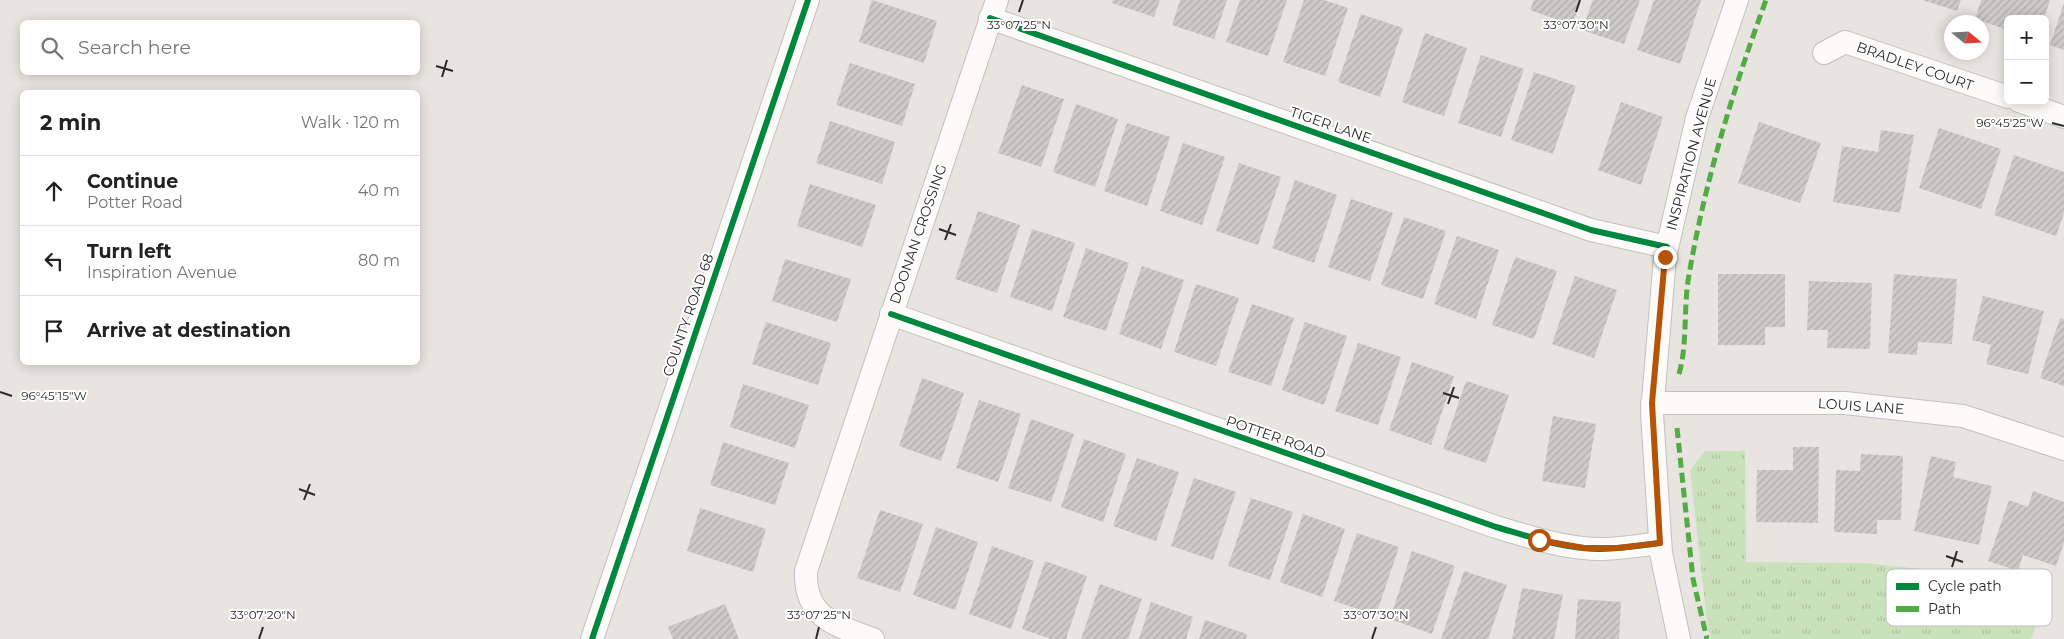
<!DOCTYPE html>
<meta charset="utf-8">
<style>
:root{--surface:#fff;--page:#f2f2f2;--text:#222;--muted:#767676;--line:#e0e0e0}
body{margin:0;font-family:Montserrat,sans-serif;background:var(--page);color:var(--text)}
.controls{position:absolute;right:15px;top:15px;display:grid;overflow:hidden;border-radius:8px;box-shadow:0 2px 12px #0003}
.controls button{width:45px;height:45px;display:grid;place-items:center;padding:0;border:0;border-bottom:1px solid var(--line);background:var(--surface);color:var(--text);font:25px sans-serif}
.compass{position:absolute;left:1944px;top:15px;width:45px;height:45px;border-radius:50%;background:var(--surface);box-shadow:0 2px 12px #0003;rotate:108deg}
.stop{position:absolute;width:15px;height:15px;margin:-11px;border:4px solid #b45309;border-radius:50%;background:#fff}
.stop.end{background:#b45309;border-color:#fff;box-shadow:0 1px 5px #0008}
.list{margin:0;padding:0;list-style:none}
h2{display:flex;justify-content:space-between;align-items:center;height:65px;margin:0;padding:0 20px;font-size:21px}
h2 small{font-size:16px;font-weight:400;color:var(--muted)}
.list li{display:grid;grid-template-columns:32px 1fr auto;gap:15px;align-items:center;box-sizing:border-box;height:70px;padding:0 20px;border-top:1px solid var(--line)}
.list b{display:block;font-size:19px;white-space:nowrap}
.list p{margin:0;font-size:16px;white-space:nowrap;color:var(--muted)}
.list em{font-size:16px;font-style:normal;color:var(--muted)}
.icon{flex:none;width:28px;height:28px;fill:none;stroke:currentColor;stroke-width:2;stroke-linecap:round;stroke-linejoin:round}
.map{position:relative;flex:none;width:2064px;height:639px;overflow:hidden}
.search{position:absolute;background:var(--surface);box-shadow:0 2px 12px #0003;left:20px;top:20px;width:400px;height:55px;display:flex;align-items:center;gap:12px;box-sizing:border-box;padding:0 18px;border-radius:8px;color:var(--muted);font-size:19px}
.panel{position:absolute;background:var(--surface);box-shadow:0 2px 12px #0003;left:20px;top:90px;width:400px;height:275px;border-radius:8px}
.map>svg:first-child{display:block}
.park{fill:url(#park-tufts)}
.building{fill:url(#building-hatch)}
.lines{fill:none;stroke-linecap:round;stroke-linejoin:round}
.minor-casing{stroke:#c1c1c1;stroke-width:24}
.minor{stroke:#fcfbfa;stroke-width:22}
.quiet{stroke:#53ab44;stroke-width:5;stroke-dasharray:10 5;stroke-linecap:butt}
.cycleway-casing{stroke:#fff;stroke-width:9}
.cycleway{stroke:#00873e;stroke-width:6}
.route{stroke:#b45309;stroke-width:6}
.ticks{fill:none;stroke:#2a2a2a;stroke-width:2}
.labels{text-anchor:middle;stroke-width:4;stroke-linejoin:round;paint-order:stroke}
.street-label{font-size:14px;fill:#2a2a2a;stroke:#fff}
.key{fill:#fff;stroke:#bfbfbf;stroke-width:1}
.key-label{font-size:14px;fill:#2a2a2a}
.ticks-label{font-size:12px;text-anchor:middle;fill:#2a2a2a;stroke:#fff;stroke-width:4;stroke-linejoin:round;paint-order:stroke}
</style>
<div class="map">
<svg width="2064" height="639" viewBox="0 0 2064 639">
<defs>
<pattern id="park-tufts" width="24" height="20" patternUnits="userSpaceOnUse" patternTransform="scale(1.25)"><rect width="24" height="20" fill="#c9e2bb"/><path d="M3 7l-1-3M5 7V3M7 7l1-3M15 17l-1-3M17 17v-4M19 17l1-3" fill="none" stroke="#adc2a1"/></pattern>
<pattern id="building-hatch" width="6" height="6" patternUnits="userSpaceOnUse" patternTransform="scale(1.25)"><rect width="6" height="6" fill="#cdcbc7"/><path d="M-1 1l2-2M0 6l6-6M5 7l2-2" fill="none" stroke="#b0aeab"/></pattern>
</defs>
<rect width="100%" height="100%" fill="#e8e5e0"/>
<path class="park" d="M 1705,451 L 1745,451 L 1746,562 L 1866,563 L 1929,570 L 2043,607 L 2031,639 L 1711,639 L 1708,630 L 1690,470 Z"/>
<g class="building">
<path d="M 872,0 L 937,21 L 924,63 L 859,42 Z"/>
<path d="M 1113,0 L 1160,0 L 1154,17 L 1112,3 Z"/>
<path d="M 1180,0 L 1227,0 L 1214,39 L 1172,25 Z"/>
<path d="M 1240,0 L 1287,0 L 1268,56 L 1226,42 Z"/>
<path d="M 1304,0 L 1324,0 L 1348,8 L 1325,76 L 1283,62 Z"/>
<path d="M 1534,0 L 1581,0 L 1572,25 L 1530,10 Z"/>
<path d="M 1593,0 L 1640,0 L 1624,44 L 1582,30 Z"/>
<path d="M 1654,0 L 1701,0 L 1680,64 L 1637,50 Z"/>
<path d="M 1922,0 L 1961,0 L 1957,11 Z"/>
<path d="M 1981,0 L 2050,0 L 2044,19 L 2008,19 L 2008,30 L 1975,19 Z"/>
<path d="M 2064,3 L 2064,50 L 2050,45 Z"/>
<path d="M 1361,14 L 1403,28 L 1380,97 L 1338,82 Z"/>
<path d="M 1425,33 L 1467,48 L 1444,116 L 1402,102 Z"/>
<path d="M 1481,55 L 1524,69 L 1501,137 L 1458,123 Z"/>
<path d="M 850,63 L 915,84 L 902,126 L 836,105 Z"/>
<path d="M 1534,72 L 1576,86 L 1553,154 L 1511,140 Z"/>
<path d="M 1022,85 L 1064,99 L 1041,167 L 998,153 Z"/>
<path d="M 1621,102 L 1663,117 L 1641,185 L 1598,170 Z"/>
<path d="M 1076,104 L 1118,119 L 1095,187 L 1053,172 Z"/>
<path d="M 830,121 L 895,142 L 882,184 L 816,163 Z"/>
<path d="M 1759,122 L 1821,143 L 1800,203 L 1738,183 Z"/>
<path d="M 1127,123 L 1170,137 L 1147,206 L 1104,191 Z"/>
<path d="M 1939,128 L 2001,149 L 1981,209 L 1919,188 Z"/>
<path d="M 1881,130 L 1914,135 L 1900,213 L 1833,202 L 1842,146 L 1878,152 Z"/>
<path d="M 1183,143 L 1225,157 L 1202,225 L 1160,211 Z"/>
<path d="M 2014,155 L 2064,172 L 2064,213 L 2056,236 L 1994,215 Z"/>
<path d="M 1239,163 L 1281,177 L 1258,245 L 1216,231 Z"/>
<path d="M 1295,180 L 1337,195 L 1314,263 L 1272,248 Z"/>
<path d="M 810,184 L 876,205 L 862,247 L 797,226 Z"/>
<path d="M 1351,199 L 1393,213 L 1370,281 L 1328,267 Z"/>
<path d="M 978,211 L 1020,225 L 997,293 L 955,279 Z"/>
<path d="M 1404,217 L 1446,231 L 1423,299 L 1381,285 Z"/>
<path d="M 1032,229 L 1075,243 L 1052,311 L 1010,297 Z"/>
<path d="M 1457,236 L 1499,250 L 1476,319 L 1434,304 Z"/>
<path d="M 1086,248 L 1129,263 L 1106,331 L 1063,317 Z"/>
<path d="M 1515,257 L 1557,271 L 1534,339 L 1492,325 Z"/>
<path d="M 785,259 L 851,279 L 837,322 L 772,301 Z"/>
<path d="M 1142,266 L 1184,280 L 1161,349 L 1119,334 Z"/>
<path d="M 1718,274 L 1785,274 L 1785,327 L 1765,327 L 1765,345 L 1718,345 Z"/>
<path d="M 1894,274 L 1957,279 L 1952,344 L 1918,342 L 1917,355 L 1888,353 Z"/>
<path d="M 1575,276 L 1617,290 L 1594,358 L 1552,344 Z"/>
<path d="M 1809,281 L 1872,283 L 1870,349 L 1827,348 L 1828,330 L 1807,330 Z"/>
<path d="M 1196,284 L 1239,298 L 1216,366 L 1174,352 Z"/>
<path d="M 1983,296 L 2044,311 L 2028,374 L 1986,364 L 1991,345 L 1972,340 Z"/>
<path d="M 1252,304 L 1294,318 L 1271,386 L 1228,372 Z"/>
<path d="M 2060,318 L 2064,319 L 2064,386 L 2040,378 Z"/>
<path d="M 766,322 L 831,343 L 818,385 L 752,364 Z"/>
<path d="M 1305,322 L 1347,336 L 1324,405 L 1282,390 Z"/>
<path d="M 1358,343 L 1401,357 L 1378,425 L 1335,411 Z"/>
<path d="M 1412,362 L 1454,376 L 1431,445 L 1389,430 Z"/>
<path d="M 922,378 L 964,393 L 941,461 L 899,446 Z"/>
<path d="M 1466,381 L 1509,395 L 1486,463 L 1443,449 Z"/>
<path d="M 743,384 L 809,405 L 795,448 L 730,427 Z"/>
<path d="M 979,400 L 1021,414 L 998,482 L 956,468 Z"/>
<path d="M 1553,416 L 1596,424 L 1585,488 L 1542,481 Z"/>
<path d="M 1031,419 L 1074,434 L 1051,502 L 1008,488 Z"/>
<path d="M 1084,439 L 1126,454 L 1103,522 L 1061,507 Z"/>
<path d="M 723,442 L 789,463 L 775,505 L 710,485 Z"/>
<path d="M 1793,447 L 1819,447 L 1818,523 L 1756,522 L 1757,470 L 1793,470 Z"/>
<path d="M 1861,454 L 1903,456 L 1901,520 L 1877,520 L 1877,534 L 1834,532 L 1836,470 L 1860,471 Z"/>
<path d="M 1931,456 L 1956,462 L 1953,477 L 1992,486 L 1979,545 L 1914,531 Z"/>
<path d="M 1137,458 L 1179,472 L 1156,541 L 1113,526 Z"/>
<path d="M 1194,478 L 1236,492 L 1213,560 L 1171,546 Z"/>
<path d="M 2033,491 L 2064,502 L 2064,543 L 2056,566 L 2023,555 L 2018,571 L 1988,561 L 2009,500 L 2028,507 Z"/>
<path d="M 1251,498 L 1293,512 L 1270,580 L 1228,566 Z"/>
<path d="M 700,508 L 766,529 L 753,572 L 687,551 Z"/>
<path d="M 880,510 L 923,524 L 900,592 L 857,578 Z"/>
<path d="M 1303,514 L 1345,529 L 1322,597 L 1280,582 Z"/>
<path d="M 936,527 L 978,542 L 955,610 L 913,595 Z"/>
<path d="M 1357,533 L 1399,547 L 1376,615 L 1334,601 Z"/>
<path d="M 992,546 L 1034,561 L 1011,629 L 969,614 Z"/>
<path d="M 1412,551 L 1455,566 L 1432,634 L 1390,619 Z"/>
<path d="M 1045,561 L 1087,576 L 1066,639 L 1051,639 L 1022,629 Z"/>
<path d="M 1464,571 L 1507,585 L 1488,639 L 1441,639 Z"/>
<path d="M 1100,584 L 1142,599 L 1128,639 L 1081,639 Z"/>
<path d="M 1522,588 L 1563,595 L 1554,639 L 1512,639 Z"/>
<path d="M 1578,599 L 1621,602 L 1619,639 L 1575,639 Z"/>
<path d="M 1151,602 L 1193,617 L 1186,639 L 1139,639 Z"/>
<path d="M 725,604 L 739,639 L 673,639 L 668,627 Z"/>
<path d="M 1205,620 L 1247,634 L 1246,639 L 1199,639 Z"/>
</g>
<g class="lines">
<g class="minor-casing">
<g id="minor">
<path d="M 990,18 L 1591,230 L 1667,247"/>
<path d="M 1824,53 L 1845,42 L 2008,97"/>
<path d="M 2019,101 L 2064,117"/>
<path d="M 891,314 L 1496,527 C 1524,535 1553,545 1583,548 C 1608,551 1635,546 1660,543"/>
<path d="M 1652,403 L 1845,403 L 1963,416 L 2064,449"/>
<path d="M 592,639 L 808,0"/>
<path d="M 873,639 C 837,626 804,618 806,571 L 997,0"/>
<path d="M 1679,639 L 1661,553 L 1652,413 L 1665,257 L 1697,118 L 1737,0"/>
</g>
</g>
<use href="#minor" class="minor"/>
<g class="quiet">
<path d="M 1679,374 C 1688,342 1683,308 1689,275 C 1705,181 1733,90 1766,0"/>
<path d="M 1677,428 L 1693,579 L 1707,639"/>
</g>
<g class="cycleway-casing">
<g id="cycleway">
<path d="M 990,18 L 1591,230 L 1667,247"/>
<path d="M 891,314 L 1496,527 C 1524,535 1553,545 1583,548 C 1608,551 1635,546 1660,543"/>
<path d="M 592,639 L 808,0"/>
</g>
</g>
<use href="#cycleway" class="cycleway"/>
</g>
<g class="lines">
<path class="route" d="M 1539,540 L 1584,548 L 1618,548 L 1660,543 L 1652,403 L 1665,257"/>
</g>
<path class="ticks" d="M 1019,12 L 1023,0M 1576,12 L 1580,0M 436,66 L 453,71M 442,77 L 447,60M 2052,123 L 2064,126M 939,229 L 956,235M 945,240 L 951,224M 0,392 L 12,396M 1443,393 L 1459,398M 1448,404 L 1454,387M 299,489 L 315,495M 304,500 L 310,484M 1946,556 L 1963,562M 1952,567 L 1957,551M 259,639 L 263,627M 816,639 L 819,627M 1372,639 L 1376,627"/>
<g class="labels">
<g class="street-label">
<text transform="translate(1915 66) rotate(19)" y="5">BRADLEY COURT</text>
<text transform="translate(1331 125) rotate(19)" y="5">TIGER LANE</text>
<text transform="translate(1691 154) rotate(-75)" y="5">INSPIRATION AVENUE</text>
<text transform="translate(918 234) rotate(-71)" y="5">DOONAN CROSSING</text>
<text transform="translate(688 315) rotate(-71)" y="5">COUNTY ROAD 68</text>
<text transform="translate(1861 406) rotate(4)" y="5">LOUIS LANE</text>
<text transform="translate(1276 437) rotate(19)" y="5">POTTER ROAD</text>
</g>
</g>
<rect x="1886" y="569" width="166" height="57" rx="8" class="key"/>
<rect x="1896" y="583" width="23" height="7" fill="#00873e"/>
<rect x="1896" y="606" width="23" height="6" fill="#53ab44"/>
<g class="key-label">
<text x="1928" y="591">Cycle path</text>
<text x="1928" y="614">Path</text>
</g>
<g class="ticks-label">
<text x="1019" y="29">33°07'25"N</text>
<text x="1576" y="29">33°07'30"N</text>
<text x="2010" y="127">96°45'25"W</text>
<text x="54" y="400">96°45'15"W</text>
<text x="263" y="619">33°07'20"N</text>
<text x="819" y="619">33°07'25"N</text>
<text x="1376" y="619">33°07'30"N</text>
</g>
</svg>
<div class="controls">
<button>+</button>
<button>−</button>
</div>
<svg class="compass" viewBox="-18 -18 36 36"><path d="M0-13l5 13h-10z" fill="#e53935"/><path d="M0 13l5-13h-10z" fill="#767676"/></svg>
<div class="stop" style="left:1539px;top:540px"></div>
<div class="stop end" style="left:1665px;top:257px"></div>
<div class="search"><svg class="icon" aria-label="search" viewBox="0 0 24 24"><circle cx="10" cy="10" r="6"/><path d="M15 15l6 6"/></svg>Search here</div>
<section class="panel">
<h2>2 min<small>Walk · 120 m</small></h2>
<ul class="list">
<li><svg class="icon" aria-label="ahead" viewBox="0 0 24 24"><path d="M12 20V5M6 11l6-6 6 6"/></svg><div><b>Continue</b><p>Potter Road</p></div><em>40 m</em></li>
<li><svg class="icon" aria-label="left" viewBox="0 0 24 24"><path d="M17 20v-9H6M10 6l-5 5 5 5"/></svg><div><b>Turn left</b><p>Inspiration Avenue</p></div><em>80 m</em></li>
<li><svg class="icon" aria-label="arrive" viewBox="0 0 24 24"><path d="M6 21V4h12l-3 4 3 4H6"/></svg><div><b>Arrive at destination</b></div></li>
</ul>
</section>
</div>
